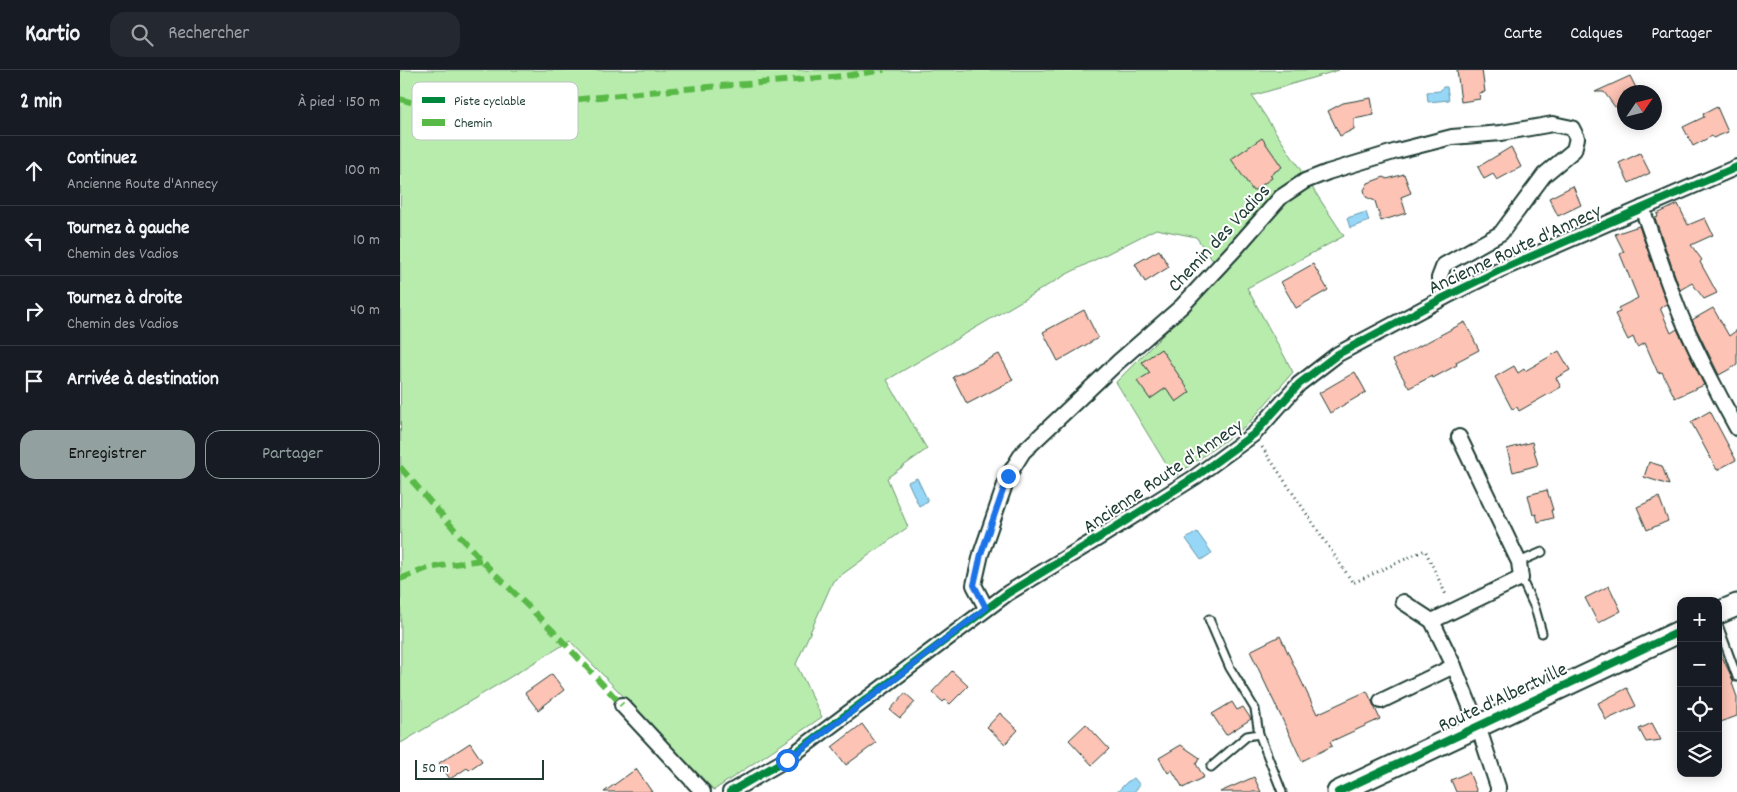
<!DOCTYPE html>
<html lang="fr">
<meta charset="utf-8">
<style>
:root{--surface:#171b24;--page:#242831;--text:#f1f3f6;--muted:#9ea1a6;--line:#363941;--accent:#92a19f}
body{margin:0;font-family:Dekko,sans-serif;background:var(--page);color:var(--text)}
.controls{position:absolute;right:15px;bottom:15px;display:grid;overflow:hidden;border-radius:10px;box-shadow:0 2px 12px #0003}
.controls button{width:45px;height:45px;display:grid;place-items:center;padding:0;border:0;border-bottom:1px solid var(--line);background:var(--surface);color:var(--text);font:25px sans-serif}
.compass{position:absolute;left:1217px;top:15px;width:45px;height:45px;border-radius:50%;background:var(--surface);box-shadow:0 2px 12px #0003;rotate:55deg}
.scale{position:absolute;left:15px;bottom:12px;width:129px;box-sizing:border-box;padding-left:5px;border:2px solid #1f3d34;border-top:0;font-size:14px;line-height:18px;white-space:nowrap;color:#1f3d34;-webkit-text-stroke:4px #fff;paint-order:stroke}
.stop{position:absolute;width:15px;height:15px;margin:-11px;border:4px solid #1a73e8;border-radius:50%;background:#fff}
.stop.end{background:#1a73e8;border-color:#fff;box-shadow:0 1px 5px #0008}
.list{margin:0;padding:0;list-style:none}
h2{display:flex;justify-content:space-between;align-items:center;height:65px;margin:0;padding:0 20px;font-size:21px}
h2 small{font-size:16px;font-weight:400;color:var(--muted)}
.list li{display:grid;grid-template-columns:32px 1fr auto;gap:15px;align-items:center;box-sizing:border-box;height:70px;padding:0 20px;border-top:1px solid var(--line)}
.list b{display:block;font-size:19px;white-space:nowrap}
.list p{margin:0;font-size:16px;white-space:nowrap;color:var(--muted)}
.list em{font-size:16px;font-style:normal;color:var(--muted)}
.actions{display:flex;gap:10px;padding:15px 20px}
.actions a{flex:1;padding:11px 0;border:1px solid var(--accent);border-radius:15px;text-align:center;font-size:18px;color:var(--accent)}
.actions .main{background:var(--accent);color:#111}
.icon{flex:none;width:28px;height:28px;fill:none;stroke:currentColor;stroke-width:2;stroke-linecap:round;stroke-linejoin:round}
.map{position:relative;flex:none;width:1337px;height:722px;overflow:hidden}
header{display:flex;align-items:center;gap:30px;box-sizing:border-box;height:70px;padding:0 25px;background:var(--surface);border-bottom:1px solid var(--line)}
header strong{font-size:24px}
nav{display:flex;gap:28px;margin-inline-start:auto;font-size:18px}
.search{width:350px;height:45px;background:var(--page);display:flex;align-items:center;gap:12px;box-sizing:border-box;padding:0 18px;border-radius:15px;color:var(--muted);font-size:19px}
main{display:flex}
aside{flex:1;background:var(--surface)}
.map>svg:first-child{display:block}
.green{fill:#b8ecad;stroke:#6c9470}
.water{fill:#96d6f7;stroke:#6699a9}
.building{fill:#fdc3b5;stroke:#1f3d34}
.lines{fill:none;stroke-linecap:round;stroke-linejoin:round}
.service-casing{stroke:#1f3d34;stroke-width:11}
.minor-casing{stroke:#1f3d34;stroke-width:18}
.primary-casing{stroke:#1f3d34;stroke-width:25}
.path{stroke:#1f3d34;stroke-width:3;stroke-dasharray:1 4;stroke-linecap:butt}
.service{stroke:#fff;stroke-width:7}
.minor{stroke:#fff;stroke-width:14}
.primary{stroke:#fff;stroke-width:21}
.quiet{stroke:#58b947;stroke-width:6;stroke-dasharray:12 6;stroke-linecap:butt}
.cycleway-casing{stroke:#fff;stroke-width:11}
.cycleway{stroke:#00873e;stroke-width:8}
.route{stroke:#1a73e8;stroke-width:6}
.labels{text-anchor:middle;stroke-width:4;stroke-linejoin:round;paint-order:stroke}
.street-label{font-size:20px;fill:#1f3d34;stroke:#fff}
.key{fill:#fff;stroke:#bcc5c2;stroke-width:1}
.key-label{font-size:14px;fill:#1f3d34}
</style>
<header>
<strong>Kartio</strong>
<div class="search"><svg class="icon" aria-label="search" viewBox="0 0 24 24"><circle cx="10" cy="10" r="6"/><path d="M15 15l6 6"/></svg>Rechercher</div>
<nav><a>Carte</a><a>Calques</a><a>Partager</a></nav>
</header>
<main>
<aside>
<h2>2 min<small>À pied · 150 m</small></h2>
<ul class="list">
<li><svg class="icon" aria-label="ahead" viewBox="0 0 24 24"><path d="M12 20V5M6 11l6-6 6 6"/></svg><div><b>Continuez</b><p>Ancienne Route d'Annecy</p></div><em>100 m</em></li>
<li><svg class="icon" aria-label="left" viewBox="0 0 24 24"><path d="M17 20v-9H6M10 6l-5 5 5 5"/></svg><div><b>Tournez à gauche</b><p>Chemin des Vadios</p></div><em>10 m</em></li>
<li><svg class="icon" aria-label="right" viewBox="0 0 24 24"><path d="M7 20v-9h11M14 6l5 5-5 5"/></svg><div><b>Tournez à droite</b><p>Chemin des Vadios</p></div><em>40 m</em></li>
<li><svg class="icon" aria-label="arrive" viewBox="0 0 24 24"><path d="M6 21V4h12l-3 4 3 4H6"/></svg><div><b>Arrivée à destination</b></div></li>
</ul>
<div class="actions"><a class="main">Enregistrer</a><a>Partager</a></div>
</aside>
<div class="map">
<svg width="1337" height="722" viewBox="0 0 1337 722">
<rect width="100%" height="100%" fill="#fff"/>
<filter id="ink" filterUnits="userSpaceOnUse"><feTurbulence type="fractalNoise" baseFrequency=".02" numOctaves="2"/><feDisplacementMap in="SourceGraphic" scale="10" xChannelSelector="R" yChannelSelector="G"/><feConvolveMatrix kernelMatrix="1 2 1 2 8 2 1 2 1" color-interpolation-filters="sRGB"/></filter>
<g filter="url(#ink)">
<path class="green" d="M 0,0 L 939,0 L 852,26 L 944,166 L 847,218 L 893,302 L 848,354 L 774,407 L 716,312 L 823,205 L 796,167 L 756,159 L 667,204 L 487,310 L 527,379 L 487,408 L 508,457 L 433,511 L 396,594 L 422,647 L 314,720 L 170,571 L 1,673 Z"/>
<g class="water">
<path d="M 1043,17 L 1047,17 L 1049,30 L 1028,32 L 1027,22 L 1040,21 Z"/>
<path d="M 966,142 L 969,151 L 950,158 L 947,148 Z"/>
<path d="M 517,408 L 528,431 L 519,436 L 508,412 Z"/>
<path d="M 797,462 L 812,483 L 801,490 L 786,469 Z"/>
<path d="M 734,708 L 740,715 L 734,722 L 717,722 L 727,712 Z"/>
</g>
<g class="building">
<path d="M 1057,0 L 1082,0 L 1085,22 L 1079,23 L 1080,29 L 1061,32 Z"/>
<path d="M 1230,6 L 1238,22 L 1224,22 L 1224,32 L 1215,37 L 1204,22 L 1195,22 Z"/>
<path d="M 971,28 L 974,45 L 954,49 L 954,59 L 940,66 L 928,41 L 943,33 Z"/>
<path d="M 1317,37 L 1328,62 L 1313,68 L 1312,66 L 1293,76 L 1283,57 L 1304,47 L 1303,44 Z"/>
<path d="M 862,68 L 882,97 L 870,105 L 872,108 L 853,121 L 831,89 Z"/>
<path d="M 1111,77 L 1121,97 L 1097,110 L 1093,104 L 1084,109 L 1078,97 Z"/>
<path d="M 1240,83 L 1250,103 L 1229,113 L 1219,93 Z"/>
<path d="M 1004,104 L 1011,123 L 1001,127 L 1006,143 L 981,151 L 975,131 L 966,127 L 964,120 L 968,113 L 984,107 L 987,109 Z"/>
<path d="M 1173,116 L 1181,135 L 1158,146 L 1149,128 Z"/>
<path d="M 1278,134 L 1288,155 L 1305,148 L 1313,165 L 1291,175 L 1302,190 L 1300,192 L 1317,223 L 1304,229 L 1292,213 L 1280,220 L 1255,148 L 1258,147 L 1257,144 Z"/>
<path d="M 1239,156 L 1267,234 L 1260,238 L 1271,263 L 1277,259 L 1304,315 L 1275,328 L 1262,302 L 1258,303 L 1245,273 L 1237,277 L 1233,267 L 1228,270 L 1215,244 L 1220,242 L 1218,238 L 1238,228 L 1220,184 L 1224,182 L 1215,164 Z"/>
<path d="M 759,180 L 769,197 L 745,212 L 735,194 Z"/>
<path d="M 913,194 L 928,220 L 896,238 L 881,212 Z"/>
<path d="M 1313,238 L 1329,266 L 1337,260 L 1337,295 L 1319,305 L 1292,250 Z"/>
<path d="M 684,240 L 698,268 L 658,291 L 643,262 Z"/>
<path d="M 1065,252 L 1079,280 L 1056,292 L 1057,295 L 1033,308 L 1032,306 L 1009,318 L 993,290 Z"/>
<path d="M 761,279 L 790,322 L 776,332 L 766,318 L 750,329 L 737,311 L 750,303 L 742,292 Z"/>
<path d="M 1159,281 L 1170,300 L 1156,308 L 1161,317 L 1119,341 L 1117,337 L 1112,339 L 1095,307 L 1114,296 L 1118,303 L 1124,299 L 1125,301 Z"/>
<path d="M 599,284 L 613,310 L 567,334 L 553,307 Z"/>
<path d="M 955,302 L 966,322 L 930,343 L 919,323 Z"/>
<path d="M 1310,341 L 1336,390 L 1317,400 L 1291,352 Z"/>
<path d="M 1132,372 L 1138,395 L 1113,402 L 1107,379 Z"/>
<path d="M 1249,392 L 1262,396 L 1269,415 L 1244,407 Z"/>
<path d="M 1147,420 L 1153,440 L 1151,440 L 1153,448 L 1138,452 L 1136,444 L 1133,445 L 1128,425 Z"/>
<path d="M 1259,427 L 1268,451 L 1247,460 L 1237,437 Z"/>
<path d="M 1209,516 L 1221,541 L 1198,553 L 1185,528 Z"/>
<path d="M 880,566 L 917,644 L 967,621 L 980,649 L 930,672 L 932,676 L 902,691 L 850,581 Z"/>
<path d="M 1318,578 L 1334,612 L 1332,613 L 1337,627 L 1337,646 L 1318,653 Z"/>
<path d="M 552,601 L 568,616 L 550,634 L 545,630 L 543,632 L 532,622 Z"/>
<path d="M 152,604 L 164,620 L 138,640 L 125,623 Z"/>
<path d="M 1227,618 L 1236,636 L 1206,650 L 1198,633 Z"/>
<path d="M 505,623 L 515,632 L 500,648 L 490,640 Z"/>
<path d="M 832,632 L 837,640 L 843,637 L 851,649 L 826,665 L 812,644 Z"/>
<path d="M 600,643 L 618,660 L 605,674 L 587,657 Z"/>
<path d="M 1252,653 L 1261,670 L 1246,672 L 1239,659 Z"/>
<path d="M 462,654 L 476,673 L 446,695 L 432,677 Z"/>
<path d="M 686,654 L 709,679 L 692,695 L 669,670 Z"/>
<path d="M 70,673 L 82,691 L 69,700 L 67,698 L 50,709 L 39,693 Z"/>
<path d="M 781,675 L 800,688 L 796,694 L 804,707 L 783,718 L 772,700 L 768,703 L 759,688 Z"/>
<path d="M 236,699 L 252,722 L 204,722 Z"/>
<path d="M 1069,702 L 1077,722 L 1056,722 L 1051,710 Z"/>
<path d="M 854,707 L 861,722 L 820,722 Z"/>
</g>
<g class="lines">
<g class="service-casing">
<g id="service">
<path d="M 1119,492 L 1142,482"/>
<path d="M 1121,508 L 1135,538 L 1142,563"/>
<path d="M 809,549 L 830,598 L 855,639 L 859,664"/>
<path d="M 1318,555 L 1337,607"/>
<path d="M 811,697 L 847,666 L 859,664 L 882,722"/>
</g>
</g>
<g class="minor-casing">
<g id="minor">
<path d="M 1242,138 C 1256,177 1268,216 1284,253 C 1300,289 1318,324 1337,358"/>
<path d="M 1003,532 L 1032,551 L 1054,596 L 1078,656 L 1098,717 L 1098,722"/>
<path d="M 586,538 L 574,515 L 581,484 L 608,406 L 623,382 L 718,292 L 782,236 L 837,177 L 881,127 L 905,111 L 928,102 L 997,81 L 1052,67 L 1101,63 L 1153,54 L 1172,58 L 1177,68 L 1174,80 L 1144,105 L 1101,163 L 1044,195 L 1039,208 L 1045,227"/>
<path d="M 1032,551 L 1121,508 L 1119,492 L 1059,367"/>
<path d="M 981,631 L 1054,596"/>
<path d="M 222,635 L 303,722"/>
<path d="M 330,722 L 387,689 L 608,523 L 700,467 L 795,407 L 854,364 L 899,314 L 938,284 L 1045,227 L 1102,199 L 1337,97"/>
</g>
</g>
<g class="primary-casing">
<g id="primary">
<path d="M 1318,543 L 1337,535"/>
<path d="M 938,722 L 1281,561"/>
</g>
</g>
<path class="path" d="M 862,377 L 953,513 L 1025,480 L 1047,527"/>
<use href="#service" class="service"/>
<use href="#minor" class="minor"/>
<use href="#primary" class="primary"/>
<g class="quiet">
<path d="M 0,29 L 46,43 L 248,22 L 444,6 L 484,0"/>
<path d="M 0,397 L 81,490 L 153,561 L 222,635"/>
<path d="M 0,509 L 28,498 L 81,490"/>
</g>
<g class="cycleway-casing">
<g id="cycleway">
<path d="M 330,722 L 387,689 L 608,523 L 700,467 L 795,407 L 854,364 L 899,314 L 938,284 L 1045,227 L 1102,199 L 1337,97"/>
<path d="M 938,722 L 1281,561"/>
</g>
</g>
<use href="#cycleway" class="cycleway"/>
</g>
</g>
<g class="lines" filter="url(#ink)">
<path class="route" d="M 387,690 L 495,609 L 586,538 L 574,515 L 581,484 L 608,406"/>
</g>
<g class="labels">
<g class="street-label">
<text transform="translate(818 167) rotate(-47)" y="7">Chemin des Vadios</text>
<text transform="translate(1114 178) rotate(-25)" y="7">Ancienne Route d'Annecy</text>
<text transform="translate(762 405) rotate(-34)" y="7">Ancienne Route d'Annecy</text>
<text transform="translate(1102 626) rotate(-25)" y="7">Route d'Albertville</text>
</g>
</g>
<rect x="12" y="12" width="166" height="58" rx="8" class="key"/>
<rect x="22" y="27" width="23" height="6" fill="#00873e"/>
<rect x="22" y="49" width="23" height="7" fill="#58b947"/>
<g class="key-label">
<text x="54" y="35">Piste cyclable</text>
<text x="54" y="57">Chemin</text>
</g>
</svg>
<div class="controls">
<button>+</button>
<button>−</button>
<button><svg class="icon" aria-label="locate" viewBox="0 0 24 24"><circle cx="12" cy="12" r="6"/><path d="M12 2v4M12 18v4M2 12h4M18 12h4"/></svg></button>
<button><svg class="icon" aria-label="layers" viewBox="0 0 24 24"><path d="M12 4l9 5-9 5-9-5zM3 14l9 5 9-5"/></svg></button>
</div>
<svg class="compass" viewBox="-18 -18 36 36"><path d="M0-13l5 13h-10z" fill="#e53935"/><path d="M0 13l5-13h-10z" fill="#9ea1a6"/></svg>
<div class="scale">50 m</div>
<div class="stop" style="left:387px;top:690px"></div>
<div class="stop end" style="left:608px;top:406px"></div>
</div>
</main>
